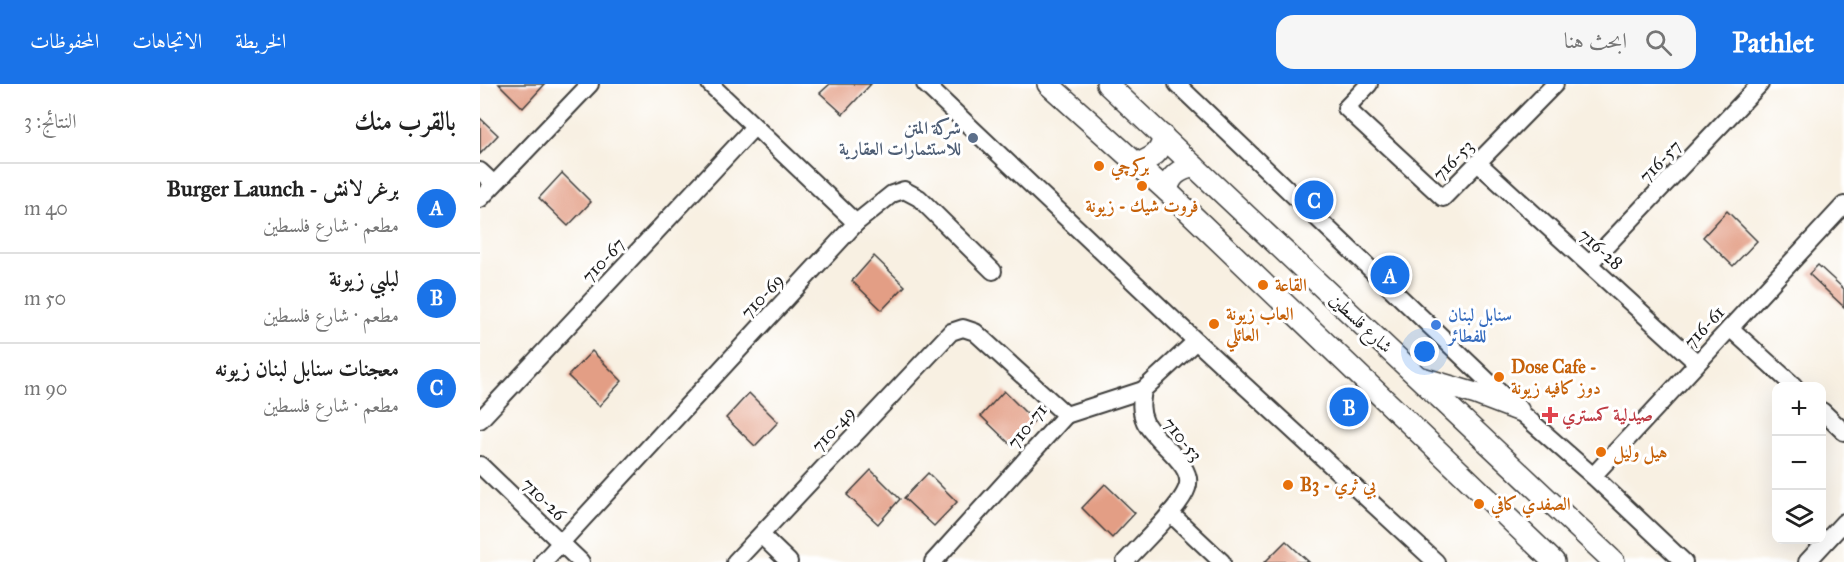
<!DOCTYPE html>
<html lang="ar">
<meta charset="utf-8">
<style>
:root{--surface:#fff;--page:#f6f6f6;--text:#222;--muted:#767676;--line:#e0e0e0;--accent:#1a73e8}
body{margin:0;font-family:"IM FELL Great Primer",Amiri,serif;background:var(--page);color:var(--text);direction:rtl}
.controls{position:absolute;right:18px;bottom:18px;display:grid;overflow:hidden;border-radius:12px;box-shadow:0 6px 24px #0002}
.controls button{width:54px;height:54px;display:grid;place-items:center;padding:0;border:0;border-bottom:2px solid var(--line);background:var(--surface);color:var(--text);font:30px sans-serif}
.you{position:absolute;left:945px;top:268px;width:21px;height:21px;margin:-15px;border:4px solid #fff;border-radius:50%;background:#1a73e8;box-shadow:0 0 0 9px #1a73e833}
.badge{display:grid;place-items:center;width:39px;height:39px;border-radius:50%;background:var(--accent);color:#fff;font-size:20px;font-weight:700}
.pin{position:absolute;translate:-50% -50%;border:3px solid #fff;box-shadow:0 2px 6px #0006}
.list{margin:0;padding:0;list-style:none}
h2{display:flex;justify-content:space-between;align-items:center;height:78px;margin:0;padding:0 24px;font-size:26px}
h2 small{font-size:20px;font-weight:400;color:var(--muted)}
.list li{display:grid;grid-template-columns:39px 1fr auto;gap:18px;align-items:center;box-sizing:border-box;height:90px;padding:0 24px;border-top:2px solid var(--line)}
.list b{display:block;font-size:22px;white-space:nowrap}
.list p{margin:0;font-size:20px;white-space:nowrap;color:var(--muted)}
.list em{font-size:20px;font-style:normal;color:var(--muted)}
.icon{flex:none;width:33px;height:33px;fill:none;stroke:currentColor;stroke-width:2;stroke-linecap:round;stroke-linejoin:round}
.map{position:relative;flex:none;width:1364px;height:478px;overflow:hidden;direction:ltr}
header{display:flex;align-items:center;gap:36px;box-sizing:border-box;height:84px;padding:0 30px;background:var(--accent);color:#fff}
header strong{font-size:28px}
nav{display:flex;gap:33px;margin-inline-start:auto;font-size:21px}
.search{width:420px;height:54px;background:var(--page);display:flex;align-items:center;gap:15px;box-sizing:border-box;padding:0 21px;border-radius:18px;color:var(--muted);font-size:22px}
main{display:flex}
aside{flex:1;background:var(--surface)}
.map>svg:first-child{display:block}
.building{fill:#e39e85}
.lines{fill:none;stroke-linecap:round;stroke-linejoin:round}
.minor-casing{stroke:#3d3c3a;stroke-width:20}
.major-casing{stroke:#3d3c3a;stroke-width:24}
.minor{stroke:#fff;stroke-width:16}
.major{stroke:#fff;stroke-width:21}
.service-dot{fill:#5c6f8a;stroke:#fff;stroke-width:2}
.food-dot{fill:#e8710a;stroke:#fff;stroke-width:2}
.shop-dot{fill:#3f7fe0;stroke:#fff;stroke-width:2}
.health-dot{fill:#e0444e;stroke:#fff;stroke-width:2}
.labels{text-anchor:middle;stroke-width:6;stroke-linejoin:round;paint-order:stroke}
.service-label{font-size:18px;font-weight:bold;fill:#4e5e75;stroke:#fff;text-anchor:end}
.street-label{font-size:18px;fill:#1c1c1c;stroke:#fff}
.food-label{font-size:18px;font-weight:bold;fill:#c56008;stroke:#fff;text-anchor:start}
.shop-label{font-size:18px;font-weight:bold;fill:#366cbe;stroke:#fff;text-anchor:start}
.health-label{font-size:18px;font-weight:bold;fill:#be3a42;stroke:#fff;text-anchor:start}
</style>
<header>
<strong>Pathlet</strong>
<div class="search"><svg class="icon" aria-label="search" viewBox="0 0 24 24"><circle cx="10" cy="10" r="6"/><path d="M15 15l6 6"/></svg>ابحث هنا</div>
<nav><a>الخريطة</a><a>الاتجاهات</a><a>المحفوظات</a></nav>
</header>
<main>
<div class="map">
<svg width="1364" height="478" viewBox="0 0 1364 478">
<rect width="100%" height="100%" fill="#fff"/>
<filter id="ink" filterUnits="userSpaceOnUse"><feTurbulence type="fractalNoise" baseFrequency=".0167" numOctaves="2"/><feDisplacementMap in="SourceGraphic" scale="12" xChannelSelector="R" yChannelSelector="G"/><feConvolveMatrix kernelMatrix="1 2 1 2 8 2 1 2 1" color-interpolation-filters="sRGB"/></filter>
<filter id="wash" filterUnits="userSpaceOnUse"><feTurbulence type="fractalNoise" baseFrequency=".008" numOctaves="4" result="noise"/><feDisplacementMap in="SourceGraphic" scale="24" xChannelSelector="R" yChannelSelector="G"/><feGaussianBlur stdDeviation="1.35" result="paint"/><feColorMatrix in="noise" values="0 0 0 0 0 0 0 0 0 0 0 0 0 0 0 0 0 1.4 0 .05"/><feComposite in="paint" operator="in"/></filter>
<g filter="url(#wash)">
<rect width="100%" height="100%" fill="#f8f0e2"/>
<g id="blocks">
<g class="building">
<path d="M 19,0 L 65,0 L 43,24 Z"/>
<path d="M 350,0 L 391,0 L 363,30 L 340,9 Z"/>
<path d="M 0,34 L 18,51 L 0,70 Z"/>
<path d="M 82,89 L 111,118 L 88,142 L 59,114 Z"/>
<path d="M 1247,127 L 1277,157 L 1253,182 L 1223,153 Z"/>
<path d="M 394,172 L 425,202 L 402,226 L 372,197 Z"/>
<path d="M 1338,181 L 1364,205 L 1364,223 L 1329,190 Z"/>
<path d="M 112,267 L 142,297 L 119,322 L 88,292 Z"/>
<path d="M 524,307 L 554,337 L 531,361 L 501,332 Z"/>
<path d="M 269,309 L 298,338 L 275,362 L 246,334 Z"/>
<path d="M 391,386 L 420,415 L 398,440 L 367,411 Z"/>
<path d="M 448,389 L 477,418 L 454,442 L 424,414 Z"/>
<path d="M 625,400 L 655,429 L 632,454 L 602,424 Z"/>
<path d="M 806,457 L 829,478 L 785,478 Z"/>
</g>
</g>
</g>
<g filter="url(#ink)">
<use href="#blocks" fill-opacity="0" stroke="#3d3c3a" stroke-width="1.5"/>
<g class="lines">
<g class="minor-casing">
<g id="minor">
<path d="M 445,0 L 716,257 L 956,478"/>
<path d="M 697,0 L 1038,326 L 1113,392 L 1204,478"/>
<path d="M 889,0 L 866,24 L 963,114 L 1075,0"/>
<path d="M 998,79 L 1217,279"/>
<path d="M 0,87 L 14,100"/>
<path d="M 0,115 L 110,0"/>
<path d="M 376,139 L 412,110 L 424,106 L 439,114 L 513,187"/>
<path d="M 1109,180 L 1280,0"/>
<path d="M 1250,244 L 1314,302"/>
<path d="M 1342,327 L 1364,348"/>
<path d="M 586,331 L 663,306 L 716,257"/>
<path d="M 0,336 L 274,43"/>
<path d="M 0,381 L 101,478"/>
<path d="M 1113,392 L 1364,121"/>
<path d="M 690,429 L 742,478"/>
<path d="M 281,451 L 309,478"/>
<path d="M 63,478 L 376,139 L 230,0"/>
<path d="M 255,478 L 471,248 L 483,244 L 495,248 L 586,331 L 453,478"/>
<path d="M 645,478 C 659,462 701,423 707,404 C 716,381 674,358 665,338 C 660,327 661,318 663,306"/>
<path d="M 1327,478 L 1364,438"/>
</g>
</g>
<g class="major-casing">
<g id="major">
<path d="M 568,0 L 687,107 L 1074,478"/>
<path d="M 627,0 L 1134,478"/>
<path d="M 657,80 C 672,74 682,69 683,52"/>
<path d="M 687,107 C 690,91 699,86 714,82"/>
<path d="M 942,294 L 996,310 L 1038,326"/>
</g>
</g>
<use href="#minor" class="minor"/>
<use href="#major" class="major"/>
</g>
</g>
<circle class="service-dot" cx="493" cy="54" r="6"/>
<g class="food-dot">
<circle cx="619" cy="82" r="6"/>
<circle cx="662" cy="102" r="6"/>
<circle cx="783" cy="201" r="6"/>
<circle cx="734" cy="240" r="6"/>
<circle cx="1019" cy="293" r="6"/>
<circle cx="1121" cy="368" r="6"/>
<circle cx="808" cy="401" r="6"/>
<circle cx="999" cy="420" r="6"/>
</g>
<circle class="shop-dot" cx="956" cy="241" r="6"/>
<path class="health-dot" d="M1067 322h6v6h6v6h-6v6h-6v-6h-6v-6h6z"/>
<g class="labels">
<g class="service-label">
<text x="481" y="50">شركة المتن<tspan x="481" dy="21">للاستثمارات العقارية</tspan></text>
</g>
<g class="street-label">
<text transform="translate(973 76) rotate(-45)" y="6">716-53</text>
<text transform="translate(1180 77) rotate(-46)" y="6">716-57</text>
<text transform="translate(1121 165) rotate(42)" y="6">716-28</text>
<text transform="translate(123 176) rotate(-47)" y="6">710-67</text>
<text transform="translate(282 212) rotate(-47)" y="6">710-69</text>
<text transform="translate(881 239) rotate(43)" y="6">شارع فلسطين</text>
<text transform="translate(1224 243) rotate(-47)" y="6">716-61</text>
<text transform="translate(547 342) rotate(-51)" y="6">710-71</text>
<text transform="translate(353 345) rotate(-47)" y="6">710-49</text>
<text transform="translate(703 355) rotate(51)" y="6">710-53</text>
<text transform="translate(64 415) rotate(44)" y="6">710-26</text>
</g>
<g class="food-label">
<text x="631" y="88">بركرچي</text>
<text x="662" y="128" text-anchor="middle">فروت شيك - زيونة</text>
<text x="795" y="207">القاعة</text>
<text x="746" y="236">العاب زيونة<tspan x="746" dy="21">العائلي</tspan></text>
<text x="1031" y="289">Dose Cafe -<tspan x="1031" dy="21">دوز كافيه زيونة</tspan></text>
<text x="1133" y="374">هيل وليل</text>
<text x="820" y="407">B3 - بي ثري</text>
<text x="1011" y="426">الصفدي كافي</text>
</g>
<g class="shop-label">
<text x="968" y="237">سنابل لبنان<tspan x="968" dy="21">للفطائر</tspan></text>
</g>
<g class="health-label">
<text x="1082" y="337">صيدلية كمستري</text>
</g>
</g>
</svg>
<div class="controls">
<button>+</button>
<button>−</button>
<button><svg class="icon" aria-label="layers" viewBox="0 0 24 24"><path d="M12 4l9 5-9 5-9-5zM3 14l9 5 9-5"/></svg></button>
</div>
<div class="you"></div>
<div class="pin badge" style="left:910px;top:191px">A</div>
<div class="pin badge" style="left:869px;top:323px">B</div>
<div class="pin badge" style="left:834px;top:116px">C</div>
</div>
<aside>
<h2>بالقرب منك<small>النتائج: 3</small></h2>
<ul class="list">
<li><span class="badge">A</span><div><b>برغر لانش - Burger Launch</b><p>مطعم · شارع فلسطين</p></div><em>40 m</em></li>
<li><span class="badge">B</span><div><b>لبلبي زيونة</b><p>مطعم · شارع فلسطين</p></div><em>50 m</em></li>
<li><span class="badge">C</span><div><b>معجنات سنابل لبنان زيونه</b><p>مطعم · شارع فلسطين</p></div><em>90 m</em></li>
</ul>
</aside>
</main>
